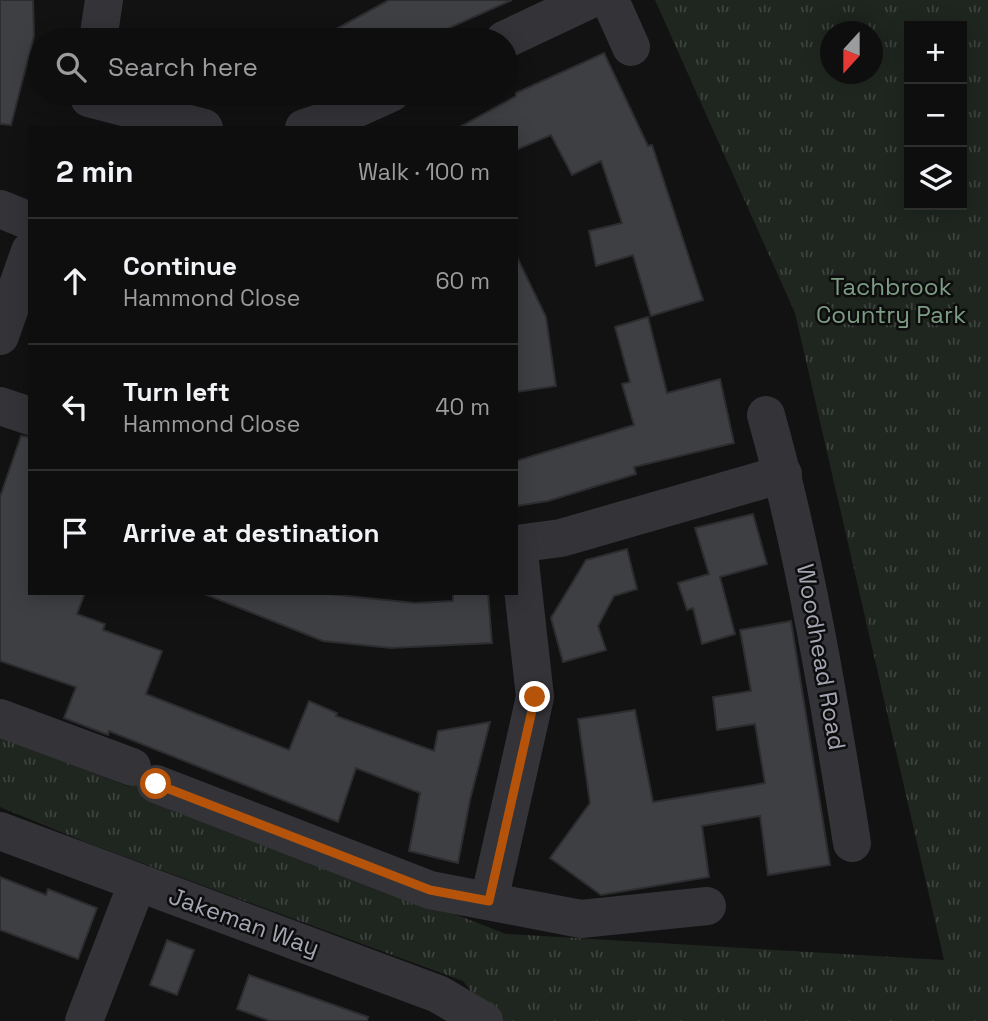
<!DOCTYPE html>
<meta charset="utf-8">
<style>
:root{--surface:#0e0e0e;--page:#1c1c1c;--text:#f1f3f6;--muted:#9b9c9e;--line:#2e2e2e}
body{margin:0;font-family:"Space Grotesk",sans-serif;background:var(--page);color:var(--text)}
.controls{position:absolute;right:21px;top:21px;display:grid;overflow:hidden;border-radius:0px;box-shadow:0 4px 18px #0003}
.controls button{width:63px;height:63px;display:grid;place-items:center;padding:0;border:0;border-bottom:2px solid var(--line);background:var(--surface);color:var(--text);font:35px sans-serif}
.compass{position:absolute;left:820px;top:21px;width:63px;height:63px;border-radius:50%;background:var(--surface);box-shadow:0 4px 18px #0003;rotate:201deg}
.stop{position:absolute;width:21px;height:21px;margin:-16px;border:5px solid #b45309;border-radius:50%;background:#fff}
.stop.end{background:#b45309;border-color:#fff;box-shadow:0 2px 7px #0008}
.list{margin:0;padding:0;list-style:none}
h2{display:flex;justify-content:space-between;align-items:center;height:91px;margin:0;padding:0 28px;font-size:30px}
h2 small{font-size:23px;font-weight:400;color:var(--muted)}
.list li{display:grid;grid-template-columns:46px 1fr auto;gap:21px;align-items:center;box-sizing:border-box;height:126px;padding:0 28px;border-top:2px solid var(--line)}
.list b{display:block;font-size:26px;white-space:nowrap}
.list p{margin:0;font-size:23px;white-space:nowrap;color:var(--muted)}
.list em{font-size:23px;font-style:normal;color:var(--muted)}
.icon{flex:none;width:38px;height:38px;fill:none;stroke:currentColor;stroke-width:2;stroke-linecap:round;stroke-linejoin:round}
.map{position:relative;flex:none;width:988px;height:1021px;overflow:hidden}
.search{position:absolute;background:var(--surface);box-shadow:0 4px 18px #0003;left:28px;top:28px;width:490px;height:77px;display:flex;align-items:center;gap:18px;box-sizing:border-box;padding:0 24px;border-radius:38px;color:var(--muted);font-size:26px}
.panel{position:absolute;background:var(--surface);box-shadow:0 4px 18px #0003;left:28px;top:126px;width:490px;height:469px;border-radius:0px}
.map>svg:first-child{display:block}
.park{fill:url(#park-tufts);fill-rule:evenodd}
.building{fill:#3e3f43;stroke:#2d2c2f;stroke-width:2}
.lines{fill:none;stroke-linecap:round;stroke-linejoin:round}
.minor{stroke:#333338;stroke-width:38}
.route{stroke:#b45309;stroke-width:9}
.labels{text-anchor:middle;stroke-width:5;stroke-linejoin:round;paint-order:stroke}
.park-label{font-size:24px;fill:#7d9c84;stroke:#0d0d0e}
.street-label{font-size:24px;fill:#a4a7b3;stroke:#0d0d0e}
</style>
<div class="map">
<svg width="988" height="1021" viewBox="0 0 988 1021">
<defs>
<pattern id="park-tufts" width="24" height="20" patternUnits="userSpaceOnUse" patternTransform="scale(1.75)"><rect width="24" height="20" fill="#1f2620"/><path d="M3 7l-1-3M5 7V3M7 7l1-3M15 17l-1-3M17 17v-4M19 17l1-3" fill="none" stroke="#3d433e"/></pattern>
</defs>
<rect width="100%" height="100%" fill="#121213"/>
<path class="park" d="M 655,0 L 988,0 L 988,1021 L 494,1021 L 463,981 L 90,844 L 0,807 L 0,737 L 130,787 L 136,770 L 176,806 L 506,934 L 944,960 L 795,313 ZM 909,26 L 962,26 L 962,205 L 909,205 ZM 830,32 L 872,32 L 872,74 L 830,74 Z"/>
<g class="building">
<path d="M 0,0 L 33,0 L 34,36 L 11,125 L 0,124 Z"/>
<path d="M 389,0 L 512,0 L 429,37 L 426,32 L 410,40 L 333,40 L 329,33 Z"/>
<path d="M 604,53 L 648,146 L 652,145 L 703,300 L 651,316 L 633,255 L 596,266 L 589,231 L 622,223 L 601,161 L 572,175 L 551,135 L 516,150 L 516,128 L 458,128 L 516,96 L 516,93 Z"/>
<path d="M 516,255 L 546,317 L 556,386 L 516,392 Z"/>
<path d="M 648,317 L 667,393 L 720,379 L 734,443 L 634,467 L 636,474 L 548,501 L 516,506 L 516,461 L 634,425 L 622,384 L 630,382 L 615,327 Z"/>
<path d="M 21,436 L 30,437 L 30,593 L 85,593 L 77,614 L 105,624 L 103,630 L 162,651 L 146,694 L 289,750 L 309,701 L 337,713 L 336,716 L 434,751 L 438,731 L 490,722 L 470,800 L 458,863 L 409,851 L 420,793 L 356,768 L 338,822 L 109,731 L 108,735 L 64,718 L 76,687 L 0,661 L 0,497 Z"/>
<path d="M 753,514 L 767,564 L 720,577 L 735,634 L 702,644 L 693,608 L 687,610 L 678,583 L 709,574 L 695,528 Z"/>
<path d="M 627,549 L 637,589 L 614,596 L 598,626 L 606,650 L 563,662 L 551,618 L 586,560 Z"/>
<path d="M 202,593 L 319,593 L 415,603 L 453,601 L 453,593 L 488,593 L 492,643 L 391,648 L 323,641 Z"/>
<path d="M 791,621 L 830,865 L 768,875 L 760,816 L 702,826 L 709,877 L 601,895 L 550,858 L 590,803 L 578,719 L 635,710 L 653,802 L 765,783 L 755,724 L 717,730 L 713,697 L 751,691 L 740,630 Z"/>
<path d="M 0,877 L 46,895 L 48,889 L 97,908 L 78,959 L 0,930 Z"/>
<path d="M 167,940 L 194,950 L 177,995 L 150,985 Z"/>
<path d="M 249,975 L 368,1017 L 367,1021 L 270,1021 L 237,1009 Z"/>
</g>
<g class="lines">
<g class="minor">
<path d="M 610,0 L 631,47"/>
<path d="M 98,40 L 104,0"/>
<path d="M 504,40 L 589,0"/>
<path d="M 89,98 L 204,128"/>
<path d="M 304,128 L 338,117 L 391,93"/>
<path d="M 0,209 L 30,221"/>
<path d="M 0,336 L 30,251"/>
<path d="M 0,406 L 30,416"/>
<path d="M 766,415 C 805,555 829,698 852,843"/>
<path d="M 516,544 L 561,538 L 783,474"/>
<path d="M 0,718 L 132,767"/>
<path d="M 156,784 L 430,890 L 581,919 L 707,906"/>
<path d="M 0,831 L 438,994 L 484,1021"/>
<path d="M 489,901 L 535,697 L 518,544"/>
<path d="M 84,1021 L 137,884"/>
</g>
</g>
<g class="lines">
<path class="route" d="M 156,784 L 430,890 L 489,901 L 535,697"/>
</g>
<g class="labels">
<g class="park-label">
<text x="891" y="295">Tachbrook<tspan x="891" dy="28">Country Park</tspan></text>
</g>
<g class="street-label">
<text transform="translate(821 657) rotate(80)" y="8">Woodhead Road</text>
<text transform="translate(244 922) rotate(20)" y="8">Jakeman Way</text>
</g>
</g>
</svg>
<div class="controls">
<button>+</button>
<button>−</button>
<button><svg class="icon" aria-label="layers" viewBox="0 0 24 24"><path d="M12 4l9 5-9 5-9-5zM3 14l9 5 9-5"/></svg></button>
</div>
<svg class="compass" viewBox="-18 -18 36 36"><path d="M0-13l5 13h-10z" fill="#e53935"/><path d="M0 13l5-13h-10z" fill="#9b9c9e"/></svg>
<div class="stop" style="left:156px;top:784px"></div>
<div class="stop end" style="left:535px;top:697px"></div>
<div class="search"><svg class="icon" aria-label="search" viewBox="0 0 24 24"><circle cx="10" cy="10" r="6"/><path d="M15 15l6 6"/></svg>Search here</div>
<section class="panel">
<h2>2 min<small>Walk · 100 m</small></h2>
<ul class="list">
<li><svg class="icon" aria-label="ahead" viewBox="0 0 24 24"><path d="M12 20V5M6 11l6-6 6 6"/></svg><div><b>Continue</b><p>Hammond Close</p></div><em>60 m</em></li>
<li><svg class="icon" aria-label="left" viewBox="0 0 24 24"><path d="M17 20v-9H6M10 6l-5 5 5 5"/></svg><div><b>Turn left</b><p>Hammond Close</p></div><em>40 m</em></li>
<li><svg class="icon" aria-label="arrive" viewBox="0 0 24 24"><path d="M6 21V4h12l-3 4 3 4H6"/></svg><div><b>Arrive at destination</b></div></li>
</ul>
</section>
</div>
